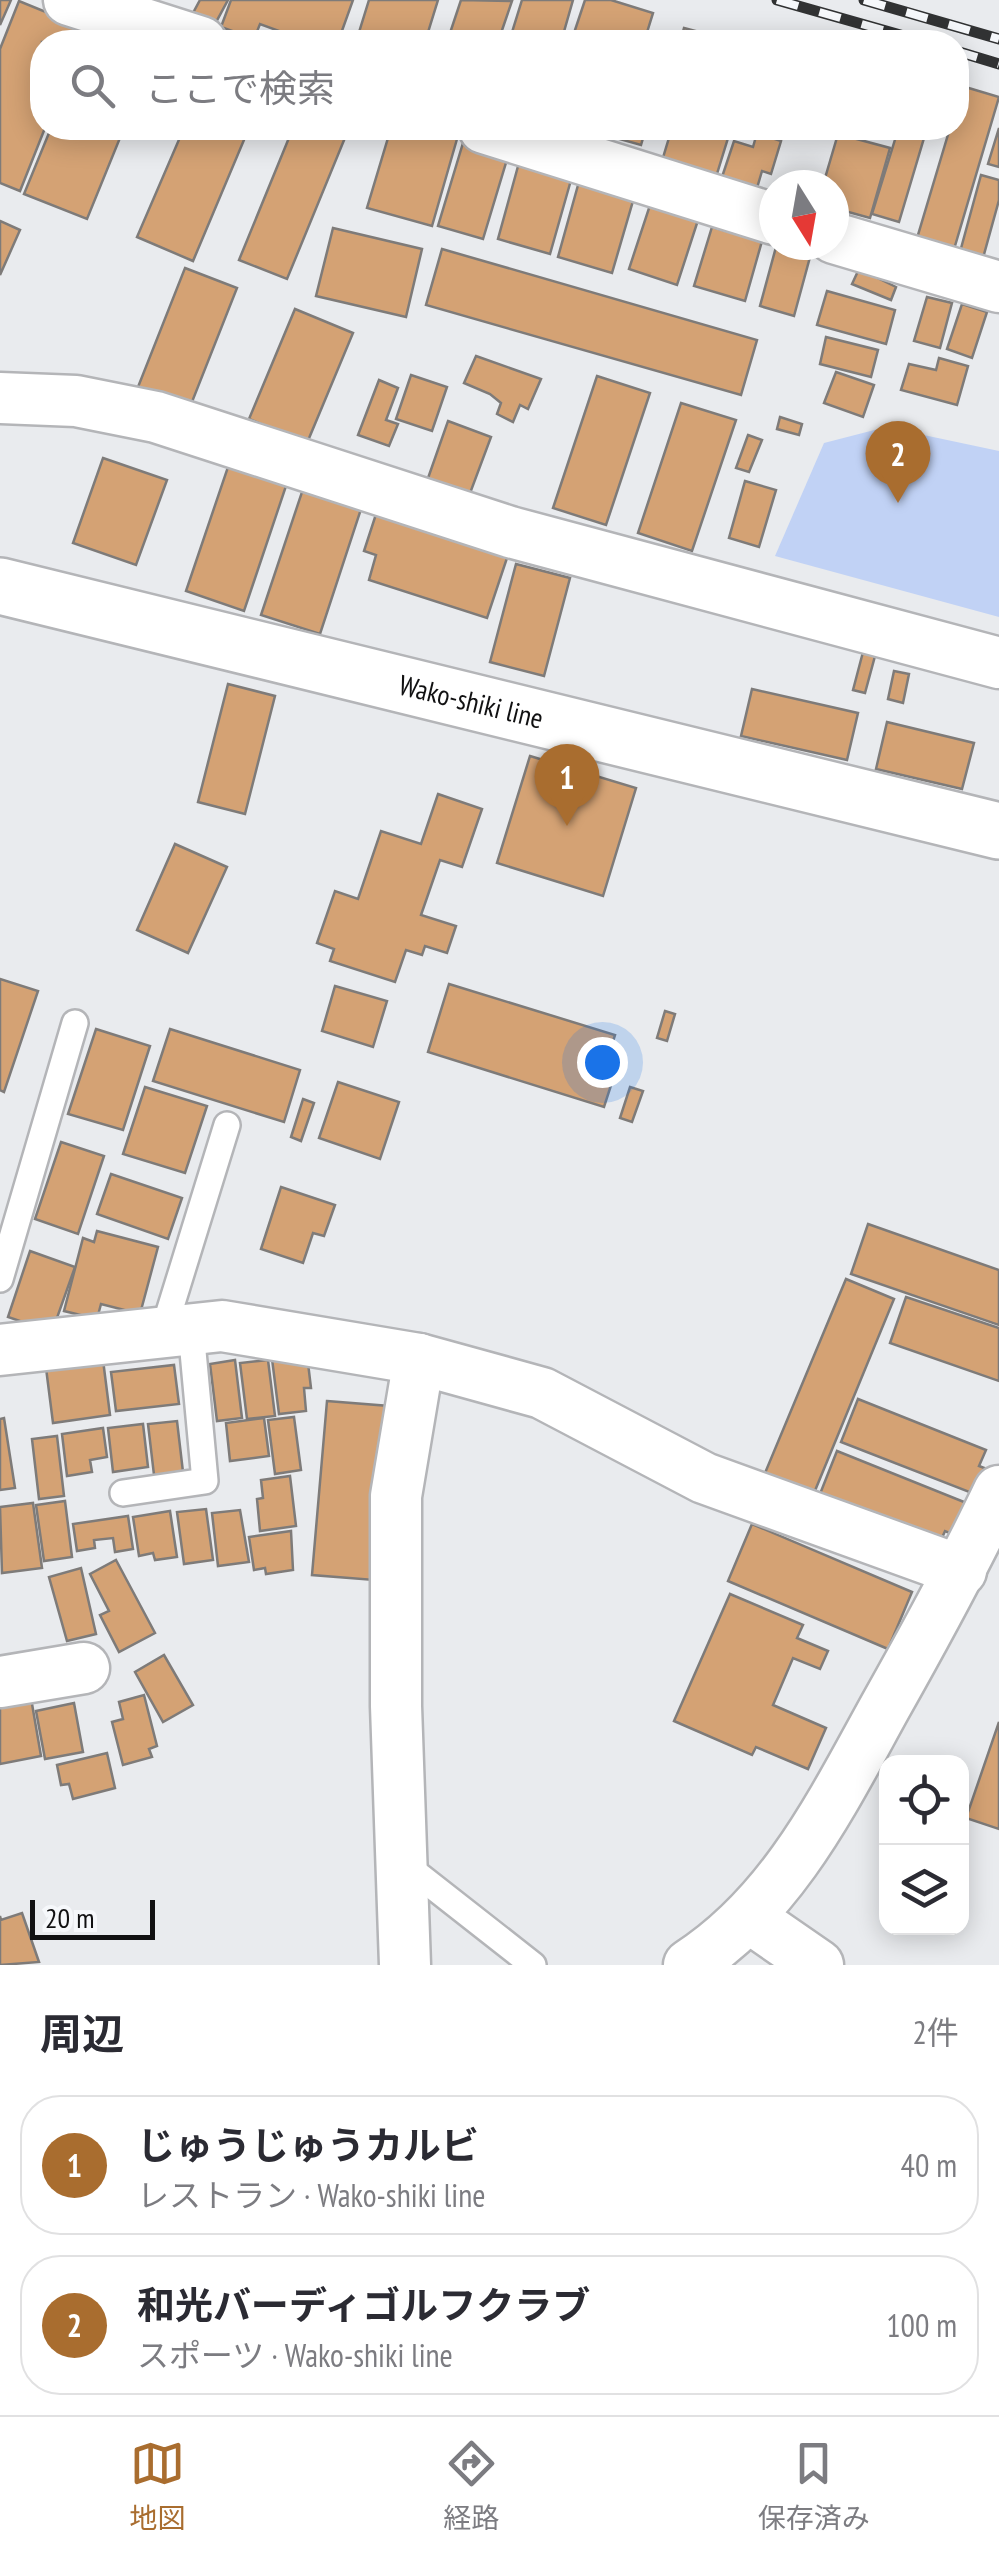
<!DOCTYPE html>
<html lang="ja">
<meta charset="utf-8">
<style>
:root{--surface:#fff;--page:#f2f2f3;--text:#2b2b33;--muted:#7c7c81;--line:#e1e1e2;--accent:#a96d2f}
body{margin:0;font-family:"PT Sans Narrow","Noto Sans JP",sans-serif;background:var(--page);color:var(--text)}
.controls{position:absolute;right:30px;bottom:30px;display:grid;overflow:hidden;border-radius:20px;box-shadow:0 5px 25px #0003}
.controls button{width:90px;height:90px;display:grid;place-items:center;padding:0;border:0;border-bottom:2px solid var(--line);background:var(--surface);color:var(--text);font:50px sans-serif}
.compass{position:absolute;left:759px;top:170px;width:90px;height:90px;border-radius:50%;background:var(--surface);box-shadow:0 5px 25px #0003;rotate:169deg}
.scale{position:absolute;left:30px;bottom:25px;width:125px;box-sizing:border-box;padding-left:10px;border:5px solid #111112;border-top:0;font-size:28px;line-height:35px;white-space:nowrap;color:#111112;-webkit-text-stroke:8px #f6f8fb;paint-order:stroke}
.you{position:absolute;left:602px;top:1062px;width:35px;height:35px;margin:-25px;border:8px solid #fff;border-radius:50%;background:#1a73e8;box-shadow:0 0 0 15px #1a73e833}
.badge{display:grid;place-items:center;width:65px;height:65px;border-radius:50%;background:var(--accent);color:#fff;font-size:32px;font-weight:700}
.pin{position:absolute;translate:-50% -82px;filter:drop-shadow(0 2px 5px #0008)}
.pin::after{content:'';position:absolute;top:52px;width:35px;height:30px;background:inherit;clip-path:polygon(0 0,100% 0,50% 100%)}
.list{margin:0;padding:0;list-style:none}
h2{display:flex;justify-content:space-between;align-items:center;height:130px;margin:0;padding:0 40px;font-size:42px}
h2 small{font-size:32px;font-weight:400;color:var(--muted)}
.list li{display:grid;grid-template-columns:65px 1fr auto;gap:30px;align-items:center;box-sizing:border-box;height:140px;margin:0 20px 20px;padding:0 20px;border:2px solid var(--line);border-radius:40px}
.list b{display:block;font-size:38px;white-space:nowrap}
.list p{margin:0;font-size:32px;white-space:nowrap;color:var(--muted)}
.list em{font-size:32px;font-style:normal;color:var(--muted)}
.icon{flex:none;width:55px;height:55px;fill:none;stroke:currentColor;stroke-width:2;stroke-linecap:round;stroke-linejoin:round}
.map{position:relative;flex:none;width:999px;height:1965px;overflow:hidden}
.search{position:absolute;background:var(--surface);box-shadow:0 5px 25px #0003;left:30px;right:30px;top:30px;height:110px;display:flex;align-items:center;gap:25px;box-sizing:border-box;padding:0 35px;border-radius:40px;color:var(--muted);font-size:38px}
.sheet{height:450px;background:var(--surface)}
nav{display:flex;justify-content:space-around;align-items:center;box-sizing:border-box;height:140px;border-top:2px solid var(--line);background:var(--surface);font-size:28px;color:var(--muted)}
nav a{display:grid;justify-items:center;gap:5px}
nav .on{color:var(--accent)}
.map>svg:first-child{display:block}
.green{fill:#c1d2f5}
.building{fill:#d4a274;stroke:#7e7b79;stroke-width:2.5}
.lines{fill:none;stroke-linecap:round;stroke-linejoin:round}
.service-casing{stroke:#b4b5b8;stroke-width:30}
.minor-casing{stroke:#b4b5b8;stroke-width:55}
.secondary-casing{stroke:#b4b5b8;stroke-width:60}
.service{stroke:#fff;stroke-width:25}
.minor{stroke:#fff;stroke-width:50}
.secondary{stroke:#fff;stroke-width:55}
.rail-casing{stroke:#313233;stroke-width:11}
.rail{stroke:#f6f8fb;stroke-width:8;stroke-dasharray:22;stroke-linecap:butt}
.labels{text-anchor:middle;stroke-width:9;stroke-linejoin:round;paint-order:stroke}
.street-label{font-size:28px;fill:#111112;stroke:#f6f8fb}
</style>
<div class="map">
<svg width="999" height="1965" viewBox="0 0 999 1965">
<rect width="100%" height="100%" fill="#e9ebee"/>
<path class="green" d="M 886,427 L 999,451 L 999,617 L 775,556 L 824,443 Z"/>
<g class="building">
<path d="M 0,0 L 11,0 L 0,25 Z"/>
<path d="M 200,0 L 228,0 L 215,24 L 193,13 Z"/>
<path d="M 231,0 L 353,0 L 338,42 L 309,42 L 260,24 L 254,39 L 221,27 Z"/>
<path d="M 369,0 L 438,0 L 425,42 L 356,42 Z"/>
<path d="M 461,0 L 512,1 L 498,42 L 447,42 Z"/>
<path d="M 522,0 L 573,0 L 561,42 L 509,42 Z"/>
<path d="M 585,0 L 611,0 L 653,13 L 644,42 L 571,42 Z"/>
<path d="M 19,1 L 85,28 L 79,42 L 42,42 L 45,128 L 20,191 L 0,183 L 0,49 Z"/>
<path d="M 684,28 L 737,42 L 680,42 Z"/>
<path d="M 90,30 L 121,42 L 85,42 Z"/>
<path d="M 962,86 L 999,97 L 952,256 L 915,245 L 950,128 L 956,128 Z"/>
<path d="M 51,128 L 124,128 L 87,219 L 24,194 Z"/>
<path d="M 184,128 L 249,128 L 193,261 L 137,237 Z"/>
<path d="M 293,128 L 349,128 L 287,279 L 239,260 Z"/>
<path d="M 391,128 L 415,128 L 457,139 L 432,226 L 367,208 Z"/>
<path d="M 607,128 L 646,128 L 641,145 L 605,135 Z"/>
<path d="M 672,128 L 695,128 L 728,138 L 716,177 L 662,161 Z"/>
<path d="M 913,128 L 941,128 L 939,135 Z"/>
<path d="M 999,128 L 999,167 L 988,164 Z"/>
<path d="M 898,130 L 924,138 L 899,222 L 872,214 Z"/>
<path d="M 757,133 L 781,141 L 771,174 L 762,171 L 757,188 L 722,177 L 734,141 L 753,147 Z"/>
<path d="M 838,134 L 890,148 L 870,218 L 834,208 L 834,185 L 823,185 Z"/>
<path d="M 463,143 L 508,156 L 483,239 L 438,226 Z"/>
<path d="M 520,159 L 573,173 L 550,254 L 498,239 Z"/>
<path d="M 981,175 L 999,180 L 999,200 L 983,258 L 960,252 Z"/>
<path d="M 580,178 L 635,194 L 612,273 L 558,257 Z"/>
<path d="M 651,202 L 699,217 L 677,285 L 629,269 Z"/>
<path d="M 0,221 L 20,230 L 0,275 Z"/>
<path d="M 712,227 L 762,241 L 745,301 L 694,286 Z"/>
<path d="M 333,228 L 422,249 L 406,317 L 316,296 Z"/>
<path d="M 776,247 L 810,257 L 794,316 L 760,306 Z"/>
<path d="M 442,249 L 757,340 L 741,395 L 426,305 Z"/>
<path d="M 185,268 L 237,288 L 190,407 L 138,387 Z"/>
<path d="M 859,269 L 896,287 L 891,300 L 852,284 Z"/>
<path d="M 827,291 L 895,310 L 886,344 L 817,325 Z"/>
<path d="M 927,297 L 952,303 L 940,348 L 914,341 Z"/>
<path d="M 962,304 L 987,312 L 972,358 L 947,349 Z"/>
<path d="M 295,309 L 353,333 L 307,443 L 249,419 Z"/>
<path d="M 826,337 L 878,350 L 871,377 L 820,364 Z"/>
<path d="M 476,356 L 541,379 L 528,409 L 520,405 L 513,422 L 497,414 L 501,403 L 490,394 L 464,383 Z"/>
<path d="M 939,358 L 968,366 L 957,405 L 901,390 L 909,364 L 936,370 Z"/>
<path d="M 836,372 L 874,385 L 863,417 L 824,403 Z"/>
<path d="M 411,375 L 447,387 L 432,431 L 396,419 Z"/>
<path d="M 597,376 L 650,393 L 606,525 L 553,508 Z"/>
<path d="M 379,380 L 398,388 L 386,420 L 398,424 L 389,446 L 358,435 Z"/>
<path d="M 681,403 L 736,420 L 692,551 L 638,533 Z"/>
<path d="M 780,417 L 802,424 L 799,435 L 777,429 Z"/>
<path d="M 448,421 L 491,437 L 469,496 L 427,481 Z"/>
<path d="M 748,435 L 762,440 L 749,472 L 736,468 Z"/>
<path d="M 103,458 L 167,480 L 136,565 L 73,543 Z"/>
<path d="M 229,464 L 287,483 L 244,611 L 186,591 Z"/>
<path d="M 745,481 L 776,490 L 759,547 L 729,538 Z"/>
<path d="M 304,486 L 362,506 L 320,634 L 261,615 Z"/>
<path d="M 378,508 L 508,555 L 487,618 L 369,580 L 376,555 L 364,551 Z"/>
<path d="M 516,564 L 570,578 L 544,676 L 490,662 Z"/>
<path d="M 863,652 L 875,656 L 865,693 L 853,690 Z"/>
<path d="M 894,671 L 909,674 L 903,703 L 888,699 Z"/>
<path d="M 228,684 L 275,696 L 245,814 L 198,802 Z"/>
<path d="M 752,689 L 858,713 L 847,760 L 741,736 Z"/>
<path d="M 887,722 L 974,743 L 962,789 L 876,769 Z"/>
<path d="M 530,756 L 636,788 L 603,896 L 497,863 Z"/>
<path d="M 438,794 L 482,809 L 462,867 L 440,860 L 421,915 L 456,926 L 447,953 L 425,946 L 422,955 L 406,950 L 395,982 L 330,961 L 334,949 L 317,943 L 335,891 L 358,899 L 381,831 L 421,844 Z"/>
<path d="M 175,844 L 227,867 L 188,953 L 137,930 Z"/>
<path d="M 0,979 L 38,991 L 4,1092 L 0,1090 Z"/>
<path d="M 449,984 L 615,1035 L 604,1070 L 615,1073 L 604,1107 L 428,1052 Z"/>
<path d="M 335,986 L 387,1001 L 373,1047 L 322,1031 Z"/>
<path d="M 665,1011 L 675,1014 L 667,1041 L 657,1038 Z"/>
<path d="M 96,1029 L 150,1046 L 123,1130 L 68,1114 Z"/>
<path d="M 170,1029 L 300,1070 L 284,1122 L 153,1081 Z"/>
<path d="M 338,1082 L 399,1102 L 380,1159 L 319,1138 Z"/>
<path d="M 145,1087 L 207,1106 L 185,1173 L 123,1154 Z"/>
<path d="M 630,1087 L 643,1091 L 632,1122 L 620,1118 Z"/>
<path d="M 303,1099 L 314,1103 L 301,1141 L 291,1137 Z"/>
<path d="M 61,1142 L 104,1156 L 78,1234 L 35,1219 Z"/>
<path d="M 111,1174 L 182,1198 L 168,1239 L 97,1214 Z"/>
<path d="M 281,1187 L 335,1205 L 324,1236 L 313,1233 L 303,1263 L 261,1249 Z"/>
<path d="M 868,1224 L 999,1270 L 999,1325 L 851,1274 Z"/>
<path d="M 97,1231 L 158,1247 L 140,1314 L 101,1304 L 97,1319 L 64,1311 L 83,1238 L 94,1242 Z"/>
<path d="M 30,1251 L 75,1267 L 52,1332 L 8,1317 Z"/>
<path d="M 846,1279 L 894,1299 L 814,1493 L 765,1473 Z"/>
<path d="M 906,1297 L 999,1328 L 999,1381 L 890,1343 Z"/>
<path d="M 272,1359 L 308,1363 L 311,1388 L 304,1388 L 306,1411 L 279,1414 Z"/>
<path d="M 103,1360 L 110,1415 L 53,1423 L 46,1368 Z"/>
<path d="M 235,1360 L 242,1418 L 217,1421 L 210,1364 Z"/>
<path d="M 268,1360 L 275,1416 L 247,1419 L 240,1363 Z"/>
<path d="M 174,1365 L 179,1404 L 116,1411 L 111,1372 Z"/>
<path d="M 858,1399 L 986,1450 L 979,1466 L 992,1471 L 982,1497 L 841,1442 Z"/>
<path d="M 327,1401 L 389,1406 L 374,1580 L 312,1575 Z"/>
<path d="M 294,1417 L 301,1470 L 275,1474 L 268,1420 Z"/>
<path d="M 4,1418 L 15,1488 L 0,1490 L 0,1419 Z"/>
<path d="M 264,1418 L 269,1456 L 230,1461 L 226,1423 Z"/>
<path d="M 177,1421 L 183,1472 L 154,1475 L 148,1424 Z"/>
<path d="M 143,1424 L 148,1467 L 113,1472 L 108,1428 Z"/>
<path d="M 103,1428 L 107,1457 L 90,1460 L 92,1472 L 67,1476 L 62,1434 Z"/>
<path d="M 57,1436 L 64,1496 L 39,1499 L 32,1439 Z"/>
<path d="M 837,1451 L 974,1506 L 962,1538 L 945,1531 L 938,1547 L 818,1499 Z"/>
<path d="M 290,1476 L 296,1526 L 260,1531 L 257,1499 L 263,1498 L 261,1480 Z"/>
<path d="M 65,1501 L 72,1557 L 44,1561 L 36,1505 Z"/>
<path d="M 33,1503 L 42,1568 L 2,1573 L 0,1507 Z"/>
<path d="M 206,1509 L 213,1560 L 184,1564 L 177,1512 Z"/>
<path d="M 240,1510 L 249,1562 L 218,1566 L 212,1513 Z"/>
<path d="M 170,1511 L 177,1557 L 155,1560 L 153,1553 L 139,1556 L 133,1517 Z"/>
<path d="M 128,1516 L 133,1549 L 115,1552 L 113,1538 L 94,1540 L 95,1548 L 77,1551 L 73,1524 Z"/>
<path d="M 752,1524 L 912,1592 L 888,1649 L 728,1581 Z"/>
<path d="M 291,1531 L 293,1570 L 266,1574 L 265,1568 L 254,1570 L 249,1537 Z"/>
<path d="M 116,1560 L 155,1633 L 119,1652 L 100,1615 L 109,1611 L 90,1574 Z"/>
<path d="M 81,1568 L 96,1634 L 67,1641 L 49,1577 Z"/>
<path d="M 730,1594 L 803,1625 L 797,1638 L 828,1651 L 820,1669 L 793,1658 L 773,1705 L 826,1728 L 808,1769 L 756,1747 L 752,1755 L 674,1721 Z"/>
<path d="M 164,1655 L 193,1705 L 163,1722 L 135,1672 Z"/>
<path d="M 144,1695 L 157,1746 L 149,1749 L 152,1757 L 123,1765 L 112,1722 L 123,1719 L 119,1702 Z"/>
<path d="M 31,1698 L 41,1756 L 0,1764 L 0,1703 Z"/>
<path d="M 74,1703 L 83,1752 L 45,1759 L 36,1711 Z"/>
<path d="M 999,1722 L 999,1829 L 966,1818 Z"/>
<path d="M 107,1753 L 115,1788 L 73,1799 L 69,1784 L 61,1785 L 57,1765 Z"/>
<path d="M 22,1913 L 39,1962 L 0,1965 L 0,1916 L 1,1920 Z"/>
</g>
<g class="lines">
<g class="service-casing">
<g id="service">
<path d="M 0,1279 L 75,1023"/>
<path d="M 163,1332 L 227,1125"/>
<path d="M 123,1493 L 205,1481 L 191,1330"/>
<path d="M 403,1863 L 533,1965"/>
</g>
</g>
<g class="minor-casing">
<g id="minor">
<path d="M 69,0 L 201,42"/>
<path d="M 484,128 L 774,219"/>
<path d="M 834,238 L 999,287"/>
<path d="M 0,398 L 76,401 L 156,417 L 510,532 L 999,663"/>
<path d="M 0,1350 L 222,1326 L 419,1359 L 542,1393 L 704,1478 L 961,1571"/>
<path d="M 0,1682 L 84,1668"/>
<path d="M 750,1918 L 818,1965"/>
<path d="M 405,1965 L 396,1706 L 396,1496 L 419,1359"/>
<path d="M 689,1965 C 783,1904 832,1803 885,1707 C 925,1636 964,1565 999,1491"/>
</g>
</g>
<g class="secondary-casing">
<g id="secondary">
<path id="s1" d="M 0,586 L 999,831"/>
</g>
</g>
<use href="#service" class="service"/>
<use href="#minor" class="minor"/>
<use href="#secondary" class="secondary"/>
<g class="rail-casing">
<g id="rail">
<path d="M 777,0 L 925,42"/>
<path d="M 864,0 L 999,39"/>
<path d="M 956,51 L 999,64"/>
</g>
</g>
<use href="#rail" class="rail"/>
</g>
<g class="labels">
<g class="street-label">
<text dy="10" stroke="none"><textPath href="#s1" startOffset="485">Wako-shiki line</textPath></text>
</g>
</g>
</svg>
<div class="controls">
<button><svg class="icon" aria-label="locate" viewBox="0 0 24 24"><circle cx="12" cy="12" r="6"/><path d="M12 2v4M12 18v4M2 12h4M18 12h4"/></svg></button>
<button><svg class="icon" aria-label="layers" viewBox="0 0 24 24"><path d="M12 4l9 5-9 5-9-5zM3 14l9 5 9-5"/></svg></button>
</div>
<svg class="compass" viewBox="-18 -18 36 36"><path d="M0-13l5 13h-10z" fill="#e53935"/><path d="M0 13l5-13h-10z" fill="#7c7c81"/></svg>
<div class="scale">20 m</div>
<div class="you"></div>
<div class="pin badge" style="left:567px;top:826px">1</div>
<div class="pin badge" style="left:898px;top:503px">2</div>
<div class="search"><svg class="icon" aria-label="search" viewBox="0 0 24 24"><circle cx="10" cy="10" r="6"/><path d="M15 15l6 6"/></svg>ここで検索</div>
</div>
<section class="sheet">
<h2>周辺<small>2件</small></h2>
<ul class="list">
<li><span class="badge">1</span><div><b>じゅうじゅうカルビ</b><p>レストラン · Wako-shiki line</p></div><em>40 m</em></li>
<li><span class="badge">2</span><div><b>和光バーディゴルフクラブ</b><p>スポーツ · Wako-shiki line</p></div><em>100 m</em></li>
</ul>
</section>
<nav>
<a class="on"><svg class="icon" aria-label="map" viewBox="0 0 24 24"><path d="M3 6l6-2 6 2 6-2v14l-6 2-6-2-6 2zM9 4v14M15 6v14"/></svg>地図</a>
<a><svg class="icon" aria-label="directions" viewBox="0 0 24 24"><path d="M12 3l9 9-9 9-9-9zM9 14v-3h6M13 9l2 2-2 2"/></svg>経路</a>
<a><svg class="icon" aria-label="saved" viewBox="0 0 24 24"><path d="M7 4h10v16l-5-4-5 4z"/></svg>保存済み</a>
</nav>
